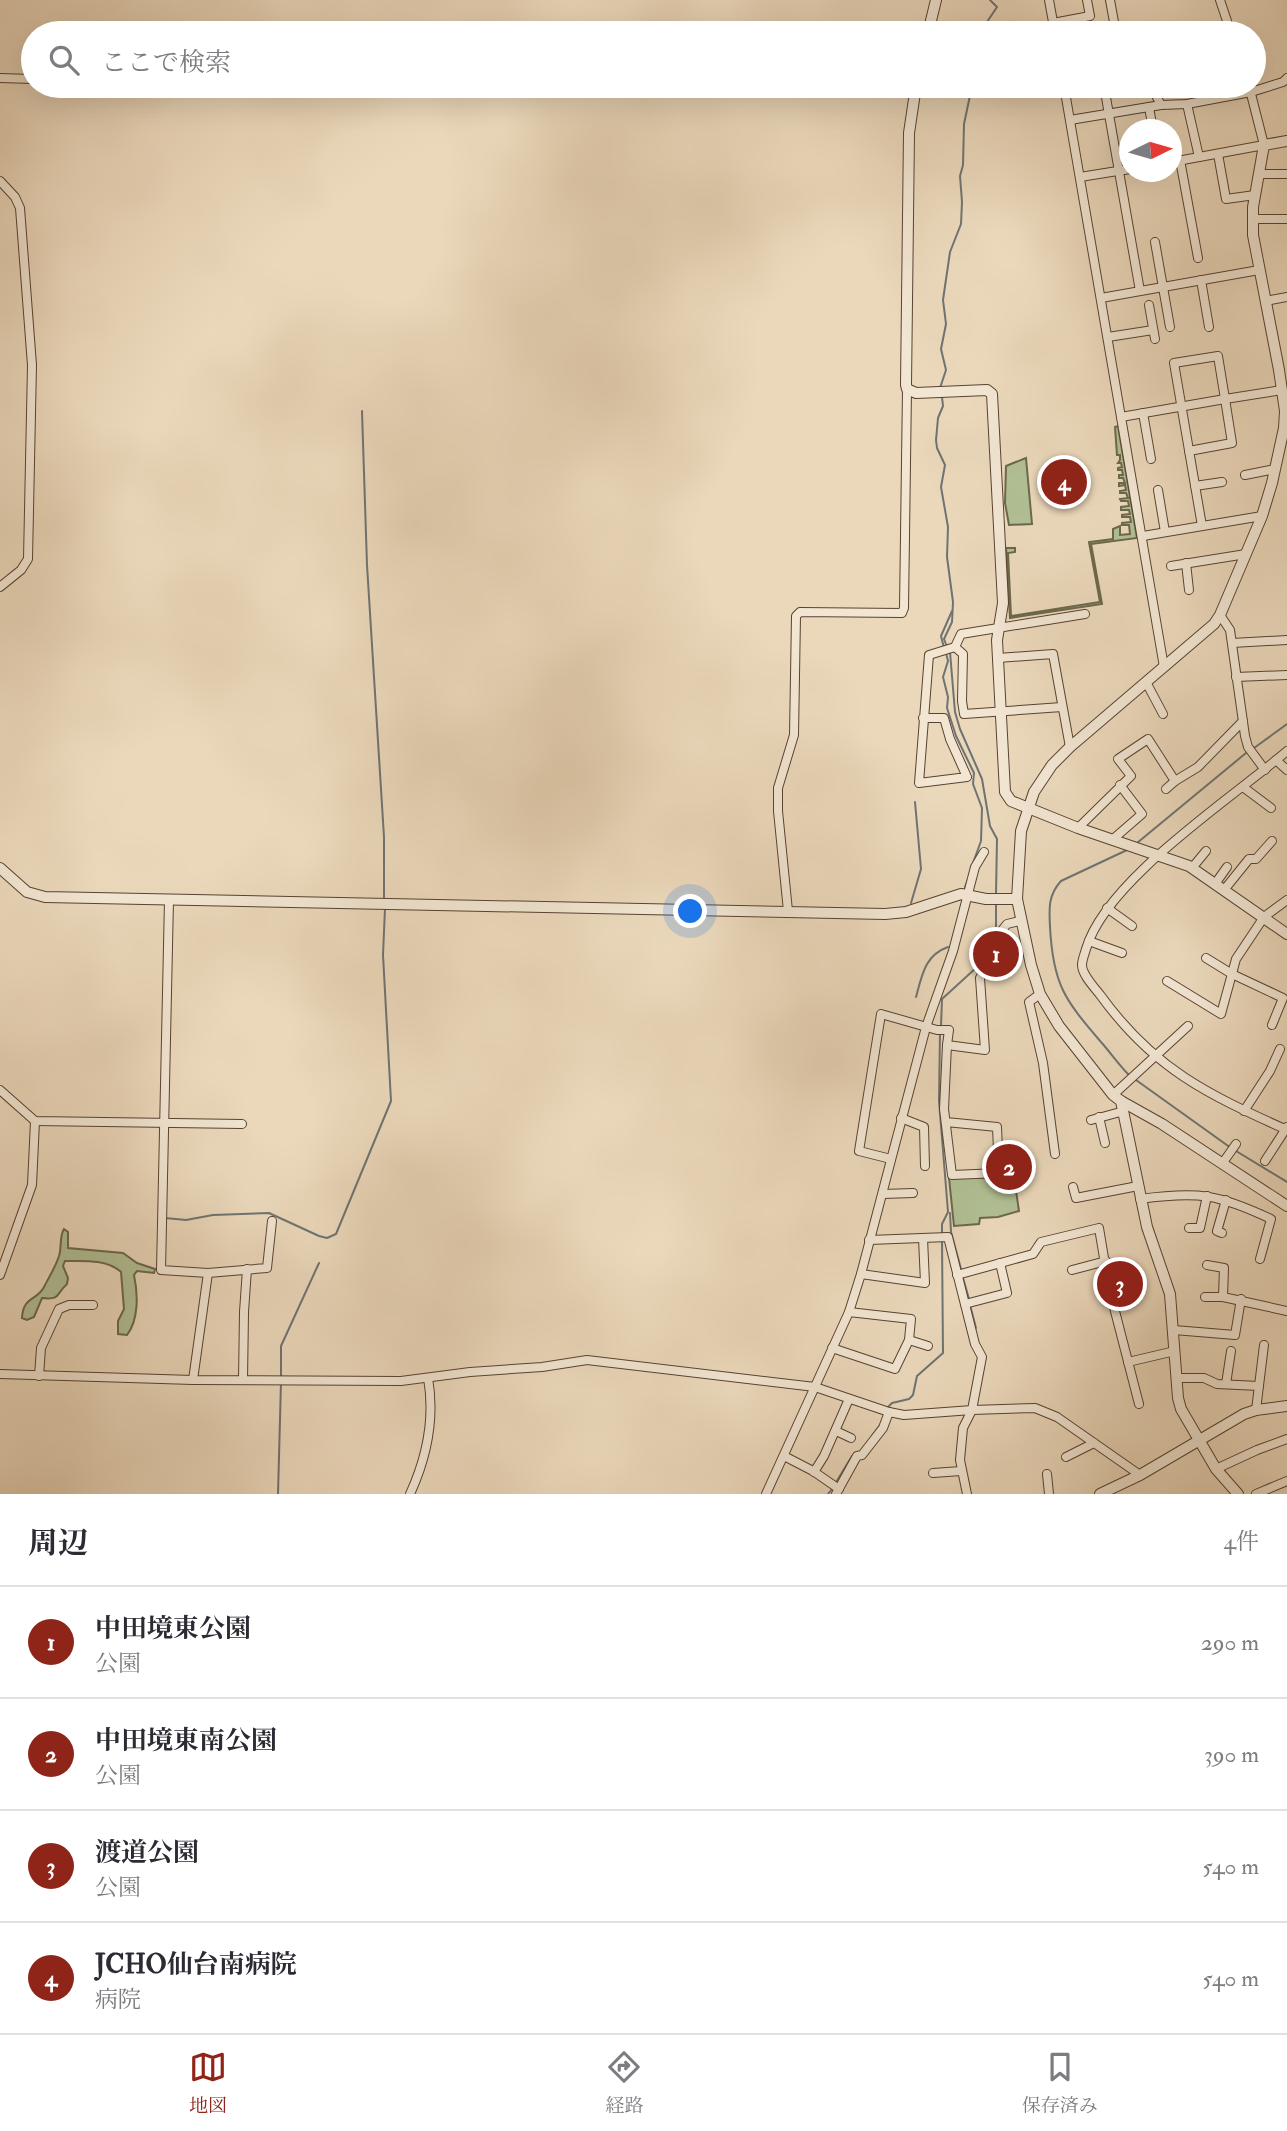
<!DOCTYPE html>
<html lang="ja">
<meta charset="utf-8">
<style>
:root{--surface:#fff;--page:#f2f2f3;--text:#2b2b33;--muted:#7c7c81;--line:#e1e1e2;--accent:#8f2418}
body{margin:0;font-family:"IM FELL Double Pica","Noto Serif JP",serif;background:var(--page);color:var(--text)}
.compass{position:absolute;left:1119px;top:119px;width:63px;height:63px;border-radius:50%;background:var(--surface);box-shadow:0 7px 28px #0002;rotate:85deg}
.you{position:absolute;left:691px;top:912px;width:24px;height:24px;margin:-18px;border:5px solid #fff;border-radius:50%;background:#1a73e8;box-shadow:0 0 0 10px #1a73e833}
.badge{display:grid;place-items:center;width:46px;height:46px;border-radius:50%;background:var(--accent);color:#fff;font-size:23px;font-weight:700}
.pin{position:absolute;translate:-50% -50%;border:4px solid #fff;box-shadow:0 2px 7px #0006}
.list{margin:0;padding:0;list-style:none}
h2{display:flex;justify-content:space-between;align-items:center;height:91px;margin:0;padding:0 28px;font-size:30px}
h2 small{font-size:23px;font-weight:400;color:var(--muted)}
.list li{display:grid;grid-template-columns:46px 1fr auto;gap:21px;align-items:center;box-sizing:border-box;height:112px;padding:0 28px;border-top:2px solid var(--line)}
.list b{display:block;font-size:26px;white-space:nowrap}
.list p{margin:0;font-size:23px;white-space:nowrap;color:var(--muted)}
.list em{font-size:23px;font-style:normal;color:var(--muted)}
.icon{flex:none;width:38px;height:38px;fill:none;stroke:currentColor;stroke-width:2;stroke-linecap:round;stroke-linejoin:round}
.map{position:relative;flex:none;width:1287px;height:1494px;overflow:hidden}
.search{position:absolute;background:var(--surface);box-shadow:0 7px 28px #0002;left:21px;right:21px;top:21px;height:77px;display:flex;align-items:center;gap:18px;box-sizing:border-box;padding:0 24px;border-radius:38px;color:var(--muted);font-size:26px}
.sheet{height:539px;background:var(--surface)}
nav{display:flex;justify-content:space-around;align-items:center;box-sizing:border-box;height:98px;border-top:2px solid var(--line);background:var(--surface);font-size:19px;color:var(--muted)}
nav a{display:grid;justify-items:center;gap:4px}
nav .on{color:var(--accent)}
.map>svg:first-child{display:block}
.green{fill:#b1c095;stroke:#6c684c;stroke-width:2}
.lines{fill:none;stroke-linecap:round;stroke-linejoin:round}
.stream{stroke:#6e7472;stroke-width:2}
.minor-casing{stroke:#584231;stroke-width:10}
.tertiary-casing{stroke:#584231;stroke-width:12}
.minor{stroke:#f2e6d3;stroke-width:8}
.tertiary{stroke:#f2e6d3;stroke-width:10}
</style>
<div class="map">
<svg width="1287" height="1494" viewBox="0 0 1287 1494">
<rect width="100%" height="100%" fill="#ebd8bb"/>
<filter id="stains"><feTurbulence type="fractalNoise" baseFrequency=".00286" numOctaves="4"/><feColorMatrix values="0 0 0 0 .2 0 0 0 0 .09 0 0 0 0 .02 0 0 0 .5 -.17"/></filter>
<radialGradient id="worn" r=".72"><stop offset=".6" stop-color="#630" stop-opacity="0"/><stop offset="1" stop-color="#630" stop-opacity=".3"/></radialGradient>
<g class="green">
<path d="M 1118,426 L 1137,538 L 1091,544 L 1102,604 L 1010,618 L 1006,548 L 1015,548 L 1015,552 L 1008,553 L 1011,616 L 1100,602 L 1089,542 L 1113,539 L 1113,529 L 1120,526 L 1120,535 L 1130,534 L 1129,525 L 1122,525 L 1122,523 L 1131,522 L 1130,517 L 1122,517 L 1122,515 L 1130,514 L 1129,510 L 1121,510 L 1121,507 L 1129,506 L 1128,501 L 1121,501 L 1120,499 L 1128,498 L 1126,493 L 1120,493 L 1120,491 L 1126,490 L 1125,485 L 1119,486 L 1119,483 L 1125,483 L 1123,478 L 1119,478 L 1119,475 L 1123,475 L 1122,470 L 1118,470 L 1118,468 L 1122,467 L 1121,463 L 1118,463 L 1120,460 L 1120,455 L 1117,455 L 1115,427 Z"/>
<path d="M 1026,458 L 1032,524 L 1009,525 L 1005,503 L 1006,466 Z"/>
<path d="M 1014,1177 L 1019,1211 L 998,1217 L 980,1218 L 979,1224 L 954,1226 L 949,1178 Z"/>
<path d="M 64,1229 L 68,1232 L 68,1248 L 123,1253 L 137,1263 L 155,1269 L 154,1273 L 137,1271 L 134,1275 C 138,1294 139,1319 127,1335 L 118,1334 L 118,1321 L 124,1309 L 121,1272 C 106,1259 84,1261 65,1261 L 63,1266 L 68,1278 L 67,1284 C 55,1295 61,1300 42,1298 L 34,1317 L 27,1320 L 22,1318 C 23,1296 37,1301 44,1287 C 49,1277 56,1266 59,1256 C 62,1247 59,1237 64,1229 Z"/>
</g>
<g class="lines">
<g class="stream">
<path d="M 984,33 L 987,22 L 997,7 L 990,0"/>
<path d="M 940,388 L 946,370 L 941,349 L 946,324 L 943,300 L 950,252 L 961,224 L 962,202 L 960,176 L 963,165 L 964,124 L 972,86"/>
<path d="M 942,397 L 943,406 L 938,418 L 936,440 L 937,448 L 945,465 L 941,487 L 948,527 L 947,557 L 953,602 L 952,622 L 944,639 L 947,647"/>
<path d="M 362,411 L 367,565 L 384,837 L 384,899"/>
<path d="M 944,648 L 941,636 L 952,611"/>
<path d="M 950,652 L 955,712 L 960,729 L 982,779 L 990,826 L 997,839 L 996,893"/>
<path d="M 946,653 L 948,661 L 943,677 L 948,697 L 947,708 L 956,736 L 974,773 L 973,784 L 982,808 L 981,841 L 973,863"/>
<path d="M 1254,748 L 1287,724"/>
<path d="M 1137,843 L 1246,753"/>
<path d="M 1127,850 L 1061,881 C 1048,895 1049,909 1050,927 C 1053,984 1064,999 1101,1042 C 1110,1052 1119,1065 1129,1075"/>
<path d="M 965,887 L 968,879"/>
<path d="M 911,903 L 921,869 L 915,802"/>
<path d="M 916,997 C 922,975 925,955 948,947"/>
<path d="M 941,1026 L 942,999 L 977,967 L 996,927 L 996,902"/>
<path d="M 940,1032 L 939,1101 L 948,1212 L 942,1224 L 942,1234"/>
<path d="M 1136,1080 L 1231,1148"/>
<path d="M 1236,1151 L 1287,1182"/>
<path d="M 950,1213 L 951,1232 L 961,1269"/>
<path d="M 165,1218 L 186,1220 L 213,1215 L 269,1213 L 319,1236 L 327,1238 L 336,1234 L 391,1101 L 383,955 L 385,908"/>
<path d="M 963,1278 L 969,1299"/>
<path d="M 970,1305 L 976,1328"/>
<path d="M 281,1377 L 281,1346 L 319,1263"/>
<path d="M 888,1407 L 892,1403 L 909,1399 L 913,1395 L 917,1376 L 943,1353 L 942,1240"/>
<path d="M 871,1437 L 880,1425"/>
<path d="M 835,1484 L 852,1456"/>
<path d="M 278,1494 L 281,1382"/>
<path d="M 828,1494 L 832,1489"/>
</g>
<g class="minor-casing">
<g id="minor">
<path d="M 1049,0 L 1055,33"/>
<path d="M 1110,0 L 1116,33"/>
<path d="M 1220,0 L 1231,33"/>
<path d="M 1053,23 L 1090,16 L 1087,0"/>
<path d="M 1188,31 L 1189,33"/>
<path d="M 0,78 L 33,79"/>
<path d="M 1064,86 L 1164,667"/>
<path d="M 1104,86 L 1140,291"/>
<path d="M 1151,86 L 1161,105"/>
<path d="M 1197,86 L 1202,101"/>
<path d="M 1187,104 L 1199,157"/>
<path d="M 1149,107 L 1153,130"/>
<path d="M 1070,120 L 1161,105 L 1187,104 L 1251,92 L 1283,82 L 1287,78"/>
<path d="M 1218,154 L 1226,199 L 1255,195"/>
<path d="M 1180,160 L 1198,258"/>
<path d="M 1172,162 L 1264,145 L 1249,86"/>
<path d="M 1259,174 L 1287,174"/>
<path d="M 1080,177 L 1130,169"/>
<path d="M 0,181 L 15,197 L 20,208 L 32,365 L 28,559 L 21,570 L 0,587"/>
<path d="M 1253,219 L 1287,219"/>
<path d="M 1155,242 L 1170,327"/>
<path d="M 1201,280 L 1209,327"/>
<path d="M 1101,298 L 1259,270"/>
<path d="M 1265,301 L 1287,297"/>
<path d="M 1149,305 L 1155,339"/>
<path d="M 1108,337 L 1153,330"/>
<path d="M 1143,413 L 1151,459"/>
<path d="M 1121,417 L 1225,399 L 1232,443 L 1189,451"/>
<path d="M 1245,475 L 1275,469"/>
<path d="M 1195,486 L 1222,482"/>
<path d="M 1158,490 L 1165,532"/>
<path d="M 1202,526 L 1174,363 L 1218,356 L 1225,399 L 1282,390"/>
<path d="M 1143,536 L 1262,516"/>
<path d="M 1186,563 L 1189,590"/>
<path d="M 1171,566 L 1246,554"/>
<path d="M 1220,615 L 1230,630 L 1245,736 L 1248,747 L 1265,770"/>
<path d="M 1232,643 L 1287,640"/>
<path d="M 955,647 L 963,654 L 962,701 L 964,714 L 1062,707"/>
<path d="M 998,658 L 1053,654 L 1070,747"/>
<path d="M 1236,677 L 1287,675"/>
<path d="M 1146,682 L 1163,714"/>
<path d="M 923,718 L 944,718 L 950,739 L 967,777 L 919,783 L 929,655 L 955,647 L 961,634 L 1085,614"/>
<path d="M 1287,751 C 1231,799 1106,880 1086,949 C 1085,953 1082,960 1082,965 C 1082,975 1095,988 1101,996 C 1154,1069 1207,1094 1287,1130"/>
<path d="M 1276,760 L 1287,770"/>
<path d="M 1243,787 L 1271,808"/>
<path d="M 1166,789 L 1175,781"/>
<path d="M 1078,828 L 1131,776 L 1118,759 L 1148,739 L 1175,781 L 1198,767 L 1243,721"/>
<path d="M 1112,840 L 1142,814 L 1120,785"/>
<path d="M 1192,868 L 1206,851"/>
<path d="M 1215,884 L 1227,867"/>
<path d="M 1224,890 L 1249,859 L 1256,859 L 1272,841"/>
<path d="M 169,900 L 161,1270 L 208,1273 L 193,1380"/>
<path d="M 1107,908 L 1132,926"/>
<path d="M 788,911 L 778,811 L 778,788 L 794,735 L 796,616 L 800,612 L 902,613 L 904,608 L 907,389"/>
<path d="M 1089,941 L 1122,953"/>
<path d="M 1206,958 L 1232,974 L 1283,998 L 1272,1025"/>
<path d="M 1167,981 L 1221,1014 L 1236,959 L 1264,917 L 1287,900"/>
<path d="M 1040,994 L 1029,1002 L 1043,1063 L 1055,1154"/>
<path d="M 0,1090 L 35,1121 L 242,1124"/>
<path d="M 1113,1095 L 1188,1026"/>
<path d="M 1244,1111 L 1270,1071 L 1280,1049"/>
<path d="M 1099,1117 L 1105,1143"/>
<path d="M 901,1118 L 924,1127 L 925,1166"/>
<path d="M 1091,1120 L 1124,1111"/>
<path d="M 946,1122 L 997,1127 L 999,1173 L 952,1175 L 944,1109 L 947,1045"/>
<path d="M 891,1159 L 859,1151 L 881,1014 L 937,1030 L 949,1030 L 947,1045 L 985,1050 L 980,978 L 1003,929 L 1007,924 L 1020,921"/>
<path d="M 1265,1161 L 1287,1127"/>
<path d="M 1222,1164 L 1236,1144"/>
<path d="M 1073,1187 L 1076,1198 L 1138,1186"/>
<path d="M 883,1194 L 913,1193"/>
<path d="M 1140,1199 C 1198,1191 1218,1194 1271,1219 L 1260,1259"/>
<path d="M 1189,1228 L 1200,1228 L 1207,1196"/>
<path d="M 1222,1233 L 1217,1231 L 1226,1200"/>
<path d="M 869,1240 L 948,1237 L 975,1344 L 982,1357 L 972,1410 L 963,1428 L 960,1460 L 967,1494"/>
<path d="M 1207,1265 L 1224,1268 L 1223,1297 L 1287,1311"/>
<path d="M 1072,1270 L 1106,1261"/>
<path d="M 208,1273 L 267,1268 L 272,1221"/>
<path d="M 861,1274 L 925,1283 L 923,1238"/>
<path d="M 0,1275 L 32,1185 L 35,1121"/>
<path d="M 957,1275 L 1033,1254 L 1041,1242 L 1099,1228 L 1109,1288 L 1139,1404"/>
<path d="M 1205,1297 L 1223,1297"/>
<path d="M 965,1304 L 1007,1293 L 1000,1263"/>
<path d="M 1174,1330 L 1235,1335 L 1241,1299"/>
<path d="M 909,1340 L 928,1346"/>
<path d="M 832,1348 L 895,1369 L 909,1340 L 911,1319 L 849,1312"/>
<path d="M 1128,1362 L 1175,1351"/>
<path d="M 0,1374 L 193,1380 L 401,1381 L 470,1372 L 542,1367 L 587,1360 L 815,1387 L 889,1412"/>
<path d="M 39,1376 L 41,1348 L 59,1309 L 69,1305 L 93,1305"/>
<path d="M 1176,1378 L 1204,1378 L 1217,1384 L 1259,1386"/>
<path d="M 243,1380 L 244,1312 L 247,1269"/>
<path d="M 1226,1384 L 1231,1351"/>
<path d="M 1256,1410 L 1264,1345"/>
<path d="M 836,1431 L 851,1438"/>
<path d="M 784,1456 L 813,1471 L 839,1489"/>
<path d="M 1066,1457 L 1094,1443"/>
<path d="M 1216,1469 L 1257,1450 L 1287,1439"/>
<path d="M 814,1472 L 824,1456 L 849,1399"/>
<path d="M 933,1473 L 961,1471"/>
<path d="M 1047,1474 L 1049,1494"/>
<path d="M 410,1494 C 427,1457 435,1418 428,1378"/>
<path d="M 766,1494 L 849,1312 L 861,1274 L 926,1027 L 953,951 L 975,867 L 984,852"/>
<path d="M 836,1494 L 857,1456 L 862,1455 L 883,1428 L 889,1412 L 904,1415 L 972,1410 L 1035,1408 L 1057,1417 L 1140,1475"/>
<path d="M 1256,1494 L 1287,1481"/>
</g>
</g>
<g class="tertiary-casing">
<g id="tertiary">
<path d="M 928,33 L 936,0"/>
<path d="M 916,86 L 909,133 L 906,385 L 907,389 L 916,393 L 987,390 L 992,394 L 1003,603 L 997,640 L 1005,792 L 1011,801 L 1078,828 L 1189,866 L 1287,934"/>
<path d="M 0,868 L 27,892 L 45,897 L 885,914 L 906,912 L 961,894 L 986,899 L 1017,899"/>
<path d="M 1121,1101 L 1162,1124 L 1287,1206"/>
<path d="M 1100,1494 L 1140,1475 L 1244,1414 L 1256,1410 L 1287,1406"/>
<path d="M 1238,1494 L 1216,1469 L 1181,1409 L 1178,1398 L 1170,1294 L 1147,1227 L 1121,1101 L 1113,1095 L 1059,1026 L 1040,994 L 1031,965 L 1017,899 L 1021,831 L 1034,792 L 1052,765 L 1070,747 L 1214,624 L 1220,615 L 1262,516 L 1272,483 L 1284,428 L 1285,411 L 1279,370 L 1253,235 L 1253,207 L 1264,145 L 1287,141"/>
</g>
</g>
<use href="#minor" class="minor"/>
<use href="#tertiary" class="tertiary"/>
</g>
<rect width="100%" height="100%" filter="url(#stains)"/>
<rect width="100%" height="100%" fill="url(#worn)"/>
</svg>
<svg class="compass" viewBox="-18 -18 36 36"><path d="M0-13l5 13h-10z" fill="#e53935"/><path d="M0 13l5-13h-10z" fill="#7c7c81"/></svg>
<div class="you"></div>
<div class="pin badge" style="left:996px;top:954px">1</div>
<div class="pin badge" style="left:1009px;top:1167px">2</div>
<div class="pin badge" style="left:1120px;top:1284px">3</div>
<div class="pin badge" style="left:1064px;top:482px">4</div>
<div class="search"><svg class="icon" aria-label="search" viewBox="0 0 24 24"><circle cx="10" cy="10" r="6"/><path d="M15 15l6 6"/></svg>ここで検索</div>
</div>
<section class="sheet">
<h2>周辺<small>4件</small></h2>
<ul class="list">
<li><span class="badge">1</span><div><b>中田境東公園</b><p>公園</p></div><em>290 m</em></li>
<li><span class="badge">2</span><div><b>中田境東南公園</b><p>公園</p></div><em>390 m</em></li>
<li><span class="badge">3</span><div><b>渡道公園</b><p>公園</p></div><em>540 m</em></li>
<li><span class="badge">4</span><div><b>JCHO仙台南病院</b><p>病院</p></div><em>540 m</em></li>
</ul>
</section>
<nav>
<a class="on"><svg class="icon" aria-label="map" viewBox="0 0 24 24"><path d="M3 6l6-2 6 2 6-2v14l-6 2-6-2-6 2zM9 4v14M15 6v14"/></svg>地図</a>
<a><svg class="icon" aria-label="directions" viewBox="0 0 24 24"><path d="M12 3l9 9-9 9-9-9zM9 14v-3h6M13 9l2 2-2 2"/></svg>経路</a>
<a><svg class="icon" aria-label="saved" viewBox="0 0 24 24"><path d="M7 4h10v16l-5-4-5 4z"/></svg>保存済み</a>
</nav>
